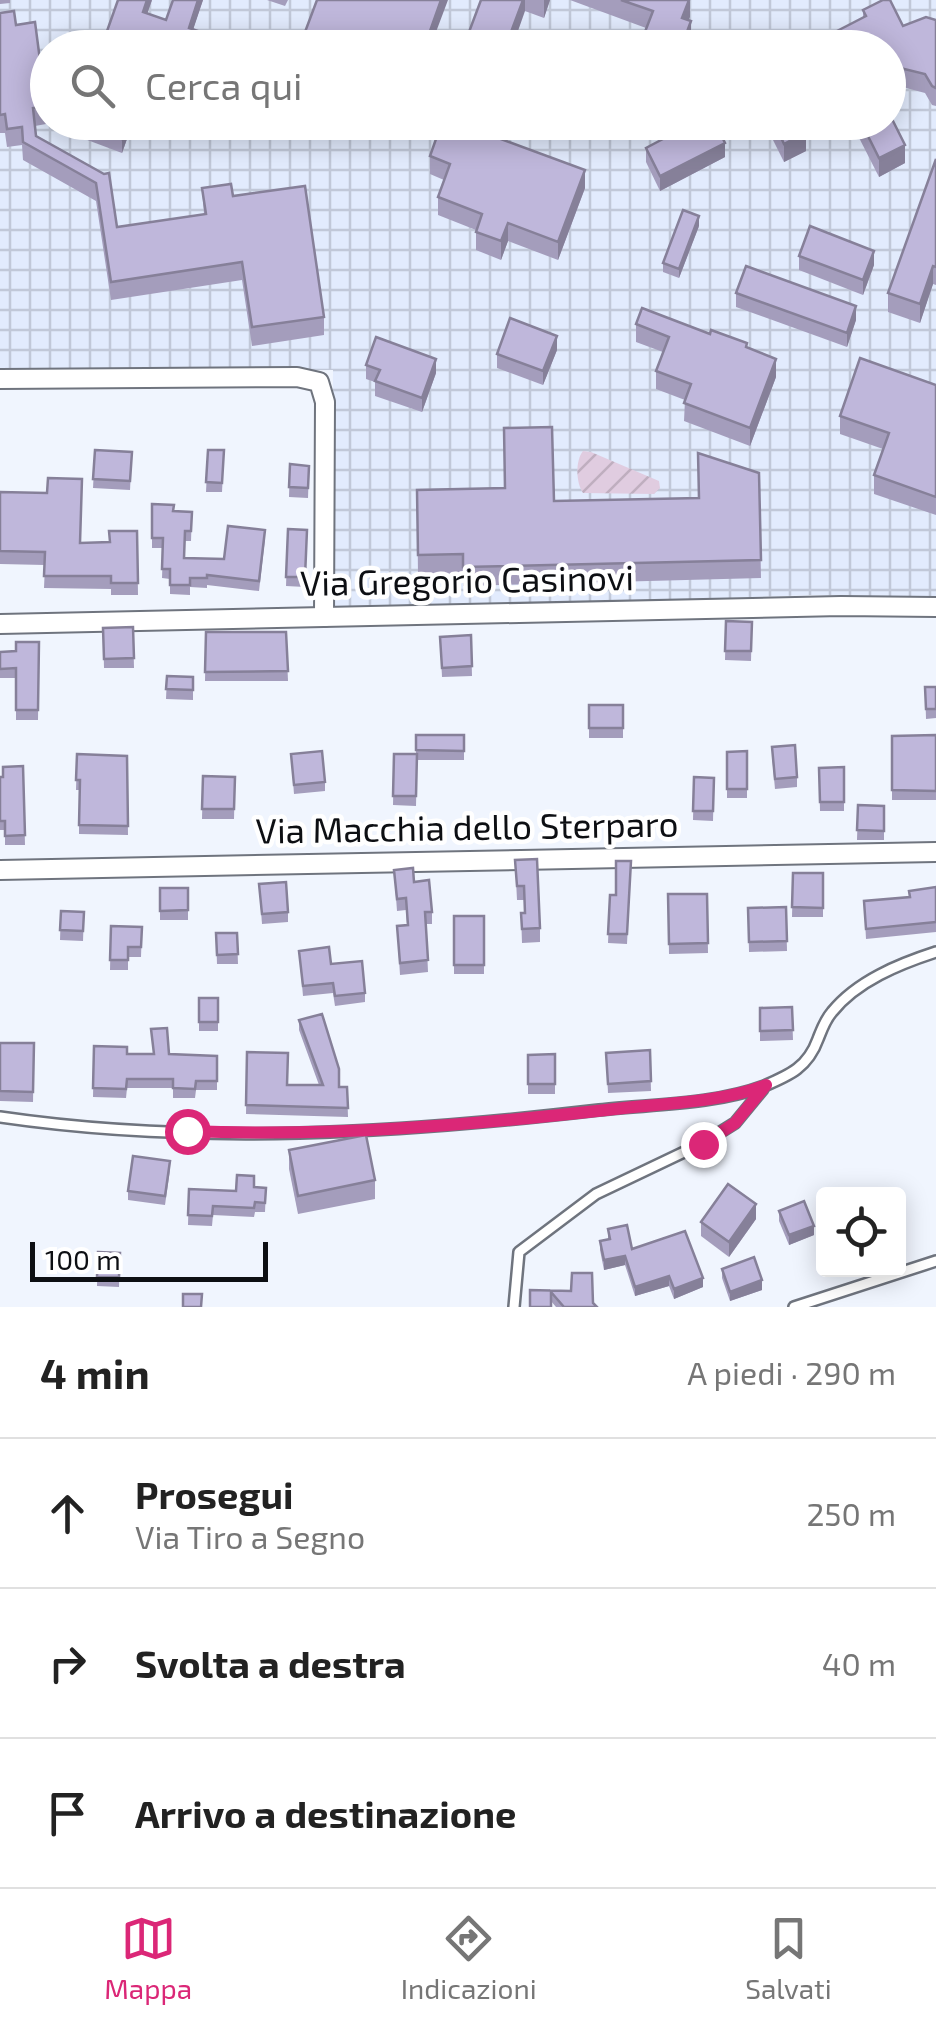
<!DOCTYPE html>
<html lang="it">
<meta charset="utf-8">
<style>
:root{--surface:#fff;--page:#f6f6f6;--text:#222;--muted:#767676;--line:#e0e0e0;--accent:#db2777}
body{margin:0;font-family:"Exo 2",sans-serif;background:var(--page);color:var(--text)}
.controls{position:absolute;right:30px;bottom:30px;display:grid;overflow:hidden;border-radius:10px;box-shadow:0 5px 25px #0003}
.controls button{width:90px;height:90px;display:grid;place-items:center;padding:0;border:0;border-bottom:2px solid var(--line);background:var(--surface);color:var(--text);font:50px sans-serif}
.scale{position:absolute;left:30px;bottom:25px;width:238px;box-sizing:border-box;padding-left:10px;border:5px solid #0d0f13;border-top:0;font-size:28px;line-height:35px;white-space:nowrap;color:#0d0f13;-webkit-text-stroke:8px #fff;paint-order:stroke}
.stop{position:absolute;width:30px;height:30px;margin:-22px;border:8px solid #db2777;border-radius:50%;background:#fff}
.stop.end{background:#db2777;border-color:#fff;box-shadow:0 2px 10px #0008}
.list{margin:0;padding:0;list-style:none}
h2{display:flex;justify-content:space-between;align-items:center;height:130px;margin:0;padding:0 40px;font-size:42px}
h2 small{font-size:32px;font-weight:400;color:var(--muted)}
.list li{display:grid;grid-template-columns:65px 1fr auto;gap:30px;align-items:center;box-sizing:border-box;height:150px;padding:0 40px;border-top:2px solid var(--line)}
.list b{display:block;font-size:38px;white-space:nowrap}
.list p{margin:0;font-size:32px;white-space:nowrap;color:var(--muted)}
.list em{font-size:32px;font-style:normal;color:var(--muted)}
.icon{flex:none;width:55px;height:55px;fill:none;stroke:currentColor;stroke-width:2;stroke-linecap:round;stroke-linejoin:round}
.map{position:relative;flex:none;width:936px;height:1307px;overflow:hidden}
.search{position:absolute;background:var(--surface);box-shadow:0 5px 25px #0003;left:30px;right:30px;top:30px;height:110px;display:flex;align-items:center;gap:25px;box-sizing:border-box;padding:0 35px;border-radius:55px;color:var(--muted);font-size:38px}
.sheet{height:580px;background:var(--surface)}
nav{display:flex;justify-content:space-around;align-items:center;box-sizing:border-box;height:140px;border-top:2px solid var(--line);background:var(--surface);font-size:28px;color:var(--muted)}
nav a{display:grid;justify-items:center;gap:5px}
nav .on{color:var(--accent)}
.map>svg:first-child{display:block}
.industrial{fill:url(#industrial-grid);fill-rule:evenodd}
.garden{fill:url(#garden-furrows)}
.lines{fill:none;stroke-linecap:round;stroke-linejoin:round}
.lane-casing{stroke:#6f747e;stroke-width:14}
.street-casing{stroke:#6f747e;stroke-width:22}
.lane{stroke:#fff;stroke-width:9}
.street{stroke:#fff;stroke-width:18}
.wall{fill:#a49dbc}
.shaded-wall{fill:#868099}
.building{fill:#bfb7db;stroke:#868099;stroke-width:2.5}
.route{stroke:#db2777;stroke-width:12}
.labels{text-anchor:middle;stroke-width:9;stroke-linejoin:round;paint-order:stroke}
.street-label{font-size:35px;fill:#0d0f13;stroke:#fff}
</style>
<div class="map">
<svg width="936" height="1307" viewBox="0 0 936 1307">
<defs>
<pattern id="industrial-grid" width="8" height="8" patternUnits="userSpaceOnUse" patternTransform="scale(2.5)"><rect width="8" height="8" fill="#e2ebfd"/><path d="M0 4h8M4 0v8" fill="none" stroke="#c1c8d8"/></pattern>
<pattern id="garden-furrows" width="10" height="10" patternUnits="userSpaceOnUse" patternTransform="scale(2.5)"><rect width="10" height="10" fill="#e0cce0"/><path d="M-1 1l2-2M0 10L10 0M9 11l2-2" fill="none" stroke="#bfaebf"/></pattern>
</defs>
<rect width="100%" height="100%" fill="#f0f5fe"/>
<path class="industrial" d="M 0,0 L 936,0 L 936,597 L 814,595 L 331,612 L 333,370 L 0,373 ZM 48,48 L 888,48 L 888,122 L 48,122 Z"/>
<path class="garden" d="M 583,451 L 591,452 L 659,481 L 660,488 L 654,494 L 583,493 C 576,483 575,461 583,451 Z"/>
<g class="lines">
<g class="lane-casing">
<g id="lane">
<path d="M 0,1117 C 198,1146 401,1133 599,1110 C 652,1104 713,1105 764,1086 C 790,1075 808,1067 818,1039 C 822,1029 825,1020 832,1012 C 857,981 899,964 936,952"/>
<path d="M 514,1307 L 519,1252 L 596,1194 L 703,1143 L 735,1123 L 763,1089"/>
<path d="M 794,1307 L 936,1261"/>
</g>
</g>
<g class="street-casing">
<g id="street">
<path d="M 0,379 L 297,377 L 319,382 L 325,402 L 324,617"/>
<path d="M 0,624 L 841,606 L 936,607"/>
<path d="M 0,870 L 936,852"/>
</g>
</g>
<use href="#lane" class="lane"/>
<use href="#street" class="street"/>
</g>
<g class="wall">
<path d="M 0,0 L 10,0 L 10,3 L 0,4 Z"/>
<path d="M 152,0 L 147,13 L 166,20 L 173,0 L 203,0 L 193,29 L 224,48 L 101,48 Z"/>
<path d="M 267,0 L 288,0 L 285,6 Z"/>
<path d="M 481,0 L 550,0 L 544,18 L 525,11 Z"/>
<path d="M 570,0 L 690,0 L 688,20 L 691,40 L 688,48 L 643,48 L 643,37 L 646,28 Z"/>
<path d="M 863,10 L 903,26 L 936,20 L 936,106 L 932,105 L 925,93 L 888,83 L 888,48 L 863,17 Z"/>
<path d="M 0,13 L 16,25 L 46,106 L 46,124 L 35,126 L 36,136 L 104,174 L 117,227 L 204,214 L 202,188 L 233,196 L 324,317 L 324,335 L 252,346 L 242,280 L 111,300 L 96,201 L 23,160 L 22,145 L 7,147 L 5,133 L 0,133 Z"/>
<path d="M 74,122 L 133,122 L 122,153 L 74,135 Z"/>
<path d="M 179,122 L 199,122 L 196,129 Z"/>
<path d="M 360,122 L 402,122 L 397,136 Z"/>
<path d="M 764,122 L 801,122 L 806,151 L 784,162 Z"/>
<path d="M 851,122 L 888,122 L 905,163 L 879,177 Z"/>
<path d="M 646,148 L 725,157 L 660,191 L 646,162 Z"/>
<path d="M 430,156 L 585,188 L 558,260 L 508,241 L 501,260 L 476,250 L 476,230 L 438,215 L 438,197 L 444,180 L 430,174 Z"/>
<path d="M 936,159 L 936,285 L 933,284 L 920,323 L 888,312 L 888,293 Z"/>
<path d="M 699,226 L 679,278 L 663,272 L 663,263 Z"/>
<path d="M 799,256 L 874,265 L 863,295 L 799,270 Z"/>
<path d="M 736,293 L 856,320 L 847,347 L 736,307 Z"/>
<path d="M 636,324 L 747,348 L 776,377 L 750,446 L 684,421 L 685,400 L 656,389 L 656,371 L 663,352 L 636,342 Z"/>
<path d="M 557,350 L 543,385 L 497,368 L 497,354 Z"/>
<path d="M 366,365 L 436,373 L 422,412 L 375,396 L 375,382 L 366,379 Z"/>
<path d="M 936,385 L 936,515 L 874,494 L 874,475 L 883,449 L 840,434 L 840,416 Z"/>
<path d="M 95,450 L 132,452 L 130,490 L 93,488 Z"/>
<path d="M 208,450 L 224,450 L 222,492 L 206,492 Z"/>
<path d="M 290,464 L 309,466 L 308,498 L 289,497 Z"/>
<path d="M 759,473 L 761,578 L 463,586 L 463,573 L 418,574 L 417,490 L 554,501 L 698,498 Z"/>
<path d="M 0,492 L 81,543 L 110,542 L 137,531 L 138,595 L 111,595 L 111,589 L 44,588 L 45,565 L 0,564 Z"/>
<path d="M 152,504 L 173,511 L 192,512 L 191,541 L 185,541 L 184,558 L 224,559 L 265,539 L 259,591 L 207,585 L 207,588 L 190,587 L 190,595 L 170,594 L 170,579 L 162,578 L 163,548 L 152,548 Z"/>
<path d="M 288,529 L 307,530 L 305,587 L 286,586 Z"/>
<path d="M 726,621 L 752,622 L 751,661 L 725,660 Z"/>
<path d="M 133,627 L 134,668 L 104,668 L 103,628 Z"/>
<path d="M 206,632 L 286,632 L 288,681 L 205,681 Z"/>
<path d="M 471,635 L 472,676 L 442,677 L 440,637 Z"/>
<path d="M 39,642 L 38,720 L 16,720 L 16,678 L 0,678 L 0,652 L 16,651 Z"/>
<path d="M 167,676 L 193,677 L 193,700 L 166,699 Z"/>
<path d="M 925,687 L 936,687 L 936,718 L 926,719 Z"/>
<rect x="589" y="705" width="34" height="33"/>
<path d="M 416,735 L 464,735 L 464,760 L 417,760 L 416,806 L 393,805 L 394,754 L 416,754 Z"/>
<path d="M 936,735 L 936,800 L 892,800 L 892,736 Z"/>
<path d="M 747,751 L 747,798 L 727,798 L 727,752 Z"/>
<path d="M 77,754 L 127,756 L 128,835 L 79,834 L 79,790 L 76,790 Z"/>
<path d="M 291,754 L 325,782 L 325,791 L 294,794 Z"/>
<path d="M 772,756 L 797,777 L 797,787 L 775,789 Z"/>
<path d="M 23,766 L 25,845 L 5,845 L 5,830 L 0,830 L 0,777 Z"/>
<path d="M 844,767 L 844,811 L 820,811 L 819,768 Z"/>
<path d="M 203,776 L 235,777 L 234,819 L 202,819 Z"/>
<path d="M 694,777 L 714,778 L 713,821 L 693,820 Z"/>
<path d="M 858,805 L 884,806 L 884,840 L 857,840 Z"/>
<path d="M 515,860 L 540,928 L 540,942 L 522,943 L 521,913 L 524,913 L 524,900 L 517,900 Z"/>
<path d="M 631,861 L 627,944 L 608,943 L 610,895 L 616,895 Z"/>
<path d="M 394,870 L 414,882 L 432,912 L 432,924 L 426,924 L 428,972 L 400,975 L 397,926 L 407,925 L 406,910 L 397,911 Z"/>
<path d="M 793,873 L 823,873 L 823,917 L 792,917 Z"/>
<path d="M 259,884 L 288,912 L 288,922 L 262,924 Z"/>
<path d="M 936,887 L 936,932 L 866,939 L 864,901 L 909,898 Z"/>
<rect x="160" y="888" width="28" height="32"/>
<path d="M 668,894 L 707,894 L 708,953 L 669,954 Z"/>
<path d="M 786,907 L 787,951 L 749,952 L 748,908 Z"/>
<path d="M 61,911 L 84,912 L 83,941 L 60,940 Z"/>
<rect x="454" y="916" width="30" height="58"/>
<path d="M 111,926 L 142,927 L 141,957 L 128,957 L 128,970 L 110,970 Z"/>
<path d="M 216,933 L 237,933 L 238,964 L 217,964 Z"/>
<path d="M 299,951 L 331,964 L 365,993 L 365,1002 L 335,1006 L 333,993 L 303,996 Z"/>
<rect x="199" y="998" width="19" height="33"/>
<path d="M 792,1007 L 793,1040 L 760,1041 L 760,1008 Z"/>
<path d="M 299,1020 L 339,1087 L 347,1087 L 348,1117 L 246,1114 L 247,1052 L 288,1085 L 319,1085 L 299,1030 Z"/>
<path d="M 0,1043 L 34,1043 L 33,1102 L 0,1101 Z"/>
<path d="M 94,1046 L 127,1054 L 217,1056 L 217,1090 L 196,1090 L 195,1098 L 173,1098 L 173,1088 L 127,1088 L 126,1098 L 93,1097 Z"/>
<path d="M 650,1050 L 651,1091 L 608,1093 L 606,1053 Z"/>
<path d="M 555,1054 L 555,1094 L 528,1094 L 528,1055 Z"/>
<path d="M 289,1150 L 375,1180 L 375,1199 L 298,1214 L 289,1169 Z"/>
<path d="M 170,1170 L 165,1205 L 128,1200 L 128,1191 Z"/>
<path d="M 254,1187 L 266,1188 L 265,1212 L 255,1212 L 254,1217 L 213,1215 L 212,1226 L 188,1225 L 189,1189 L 236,1191 Z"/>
<path d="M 779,1211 L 814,1235 L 789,1245 L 779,1221 Z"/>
<path d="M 756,1219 L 729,1257 L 701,1236 L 701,1222 Z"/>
<path d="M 608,1229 L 632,1249 L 703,1287 L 674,1299 L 669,1286 L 635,1296 L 625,1265 L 604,1270 L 600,1250 L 600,1241 L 608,1239 Z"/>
<path d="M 98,1252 L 120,1253 L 119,1287 L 97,1286 Z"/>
<path d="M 722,1269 L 762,1290 L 730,1301 L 722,1278 Z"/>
<path d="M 530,1290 L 571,1291 L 593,1303 L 597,1307 L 556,1307 L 551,1301 Z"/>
</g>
<g class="shaded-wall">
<path d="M 147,0 L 152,0 L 143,26 L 143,12 Z"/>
<path d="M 198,0 L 203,0 L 189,42 L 189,28 Z"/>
<path d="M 441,0 L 448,0 L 430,48 L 424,48 Z"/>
<path d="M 523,0 L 525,0 L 525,11 L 512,48 L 505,48 Z"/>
<path d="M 544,0 L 550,0 L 544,18 Z"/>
<path d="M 690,0 L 690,17 L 682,37 L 682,18 Z"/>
<path d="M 691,21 L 691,40 L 688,48 L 681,48 Z"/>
<path d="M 128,122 L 133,122 L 122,153 L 122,139 Z"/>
<path d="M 397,122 L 402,122 L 397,136 Z"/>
<path d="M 806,132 L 806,151 L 784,162 L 784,144 Z"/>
<path d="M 725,143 L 725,157 L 660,191 L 660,176 Z"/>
<path d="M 905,145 L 905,163 L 879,177 L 879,158 Z"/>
<path d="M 585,170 L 585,188 L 558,260 L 558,242 Z"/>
<path d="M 699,216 L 699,226 L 679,278 L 679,269 Z"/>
<path d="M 508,223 L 508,241 L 501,260 L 501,241 Z"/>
<path d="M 874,251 L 874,265 L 863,295 L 863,280 Z"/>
<path d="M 933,266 L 933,284 L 920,323 L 920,304 Z"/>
<path d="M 856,306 L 856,320 L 847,347 L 847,333 Z"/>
<path d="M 557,336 L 557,350 L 543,385 L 543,371 Z"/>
<path d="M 436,359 L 436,373 L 422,412 L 422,398 Z"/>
<path d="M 776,359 L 776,377 L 750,446 L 750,428 Z"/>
<path d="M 756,1204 L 756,1219 L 729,1257 L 729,1242 Z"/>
<path d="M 814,1226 L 814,1235 L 789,1245 L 789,1235 Z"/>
<path d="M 625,1256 L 625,1265 L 604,1270 L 604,1260 Z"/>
<path d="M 669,1276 L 669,1286 L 635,1296 L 635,1287 Z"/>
<path d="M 703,1278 L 703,1287 L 674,1299 L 674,1289 Z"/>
<path d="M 762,1280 L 762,1290 L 730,1301 L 730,1292 Z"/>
</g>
<g class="building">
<path d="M 118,0 L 147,0 L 143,12 L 166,20 L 173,0 L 198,0 L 189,28 L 224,40 L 221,48 L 163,48 L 133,37 L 130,48 L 101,48 Z"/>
<path d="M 317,0 L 441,0 L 424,48 L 299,48 Z"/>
<path d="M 481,0 L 523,0 L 505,48 L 463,48 Z"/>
<path d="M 621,0 L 689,0 L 682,18 L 691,21 L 681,48 L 673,48 L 643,37 L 653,11 Z"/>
<path d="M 883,0 L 890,0 L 903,26 L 926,17 L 936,20 L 936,88 L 932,86 L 925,74 L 888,65 L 888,48 L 804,48 L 866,16 L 863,10 Z"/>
<path d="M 14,11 L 16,25 L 35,22 L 46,106 L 33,108 L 36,136 L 104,174 L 109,173 L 117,227 L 206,214 L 202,188 L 231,184 L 233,196 L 305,186 L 324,317 L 252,327 L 242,262 L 111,282 L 96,183 L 23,142 L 22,127 L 7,129 L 5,114 L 0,115 L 0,13 Z"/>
<path d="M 888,111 L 905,145 L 879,158 L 861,122 L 888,122 Z"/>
<path d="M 78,122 L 128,122 L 122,139 Z"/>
<path d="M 442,122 L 455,122 L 585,170 L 558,242 L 508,223 L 501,241 L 476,232 L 482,214 L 438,197 L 450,164 L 430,156 Z"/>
<path d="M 695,122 L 715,122 L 725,143 L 660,176 L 646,148 Z"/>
<path d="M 774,122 L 801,122 L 806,132 L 784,144 Z"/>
<path d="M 936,159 L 936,267 L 933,266 L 920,304 L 888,293 Z"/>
<path d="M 683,210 L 699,216 L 679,269 L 663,263 Z"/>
<path d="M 810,226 L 874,251 L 863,280 L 799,256 Z"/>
<path d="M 746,266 L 856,306 L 847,333 L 736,293 Z"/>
<path d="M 642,308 L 710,334 L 711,330 L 747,343 L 746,347 L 776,359 L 750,428 L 684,403 L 691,384 L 656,371 L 669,337 L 636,324 Z"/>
<path d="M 510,318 L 557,336 L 543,371 L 497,354 Z"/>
<path d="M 376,337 L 436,359 L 422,398 L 375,381 L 380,370 L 366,365 Z"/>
<path d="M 860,358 L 936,385 L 936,497 L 874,475 L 889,433 L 840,416 Z"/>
<path d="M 552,427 L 554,501 L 699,498 L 698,453 L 759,473 L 761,560 L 463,567 L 463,554 L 418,555 L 417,490 L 505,488 L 504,428 Z"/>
<path d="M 95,450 L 132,452 L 130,481 L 93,479 Z"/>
<path d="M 208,450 L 224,450 L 222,483 L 206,482 Z"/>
<path d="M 290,464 L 309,466 L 308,488 L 289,487 Z"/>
<path d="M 48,478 L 82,479 L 80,543 L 110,542 L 109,531 L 137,531 L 138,583 L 111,583 L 111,576 L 44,576 L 45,552 L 0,551 L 0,492 L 47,493 Z"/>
<path d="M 152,504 L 174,505 L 173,511 L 192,512 L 191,531 L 185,531 L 184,558 L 224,559 L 228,526 L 265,530 L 259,581 L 207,575 L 207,578 L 190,578 L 190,585 L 170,585 L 170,569 L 162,569 L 163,538 L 152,538 Z"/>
<path d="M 288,529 L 307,530 L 305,577 L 286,577 Z"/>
<path d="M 726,621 L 752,622 L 751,651 L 725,651 Z"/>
<path d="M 133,627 L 134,658 L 104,659 L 103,628 Z"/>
<path d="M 206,632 L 286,632 L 288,671 L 205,672 Z"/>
<path d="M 471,635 L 472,666 L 442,668 L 440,637 Z"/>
<path d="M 16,642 L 39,642 L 38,710 L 16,710 L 16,668 L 0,669 L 0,652 L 16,651 Z"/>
<path d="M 167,676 L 193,677 L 193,690 L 166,689 Z"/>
<path d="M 925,687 L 936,687 L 936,709 L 926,709 Z"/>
<rect x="589" y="705" width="34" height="23"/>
<path d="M 416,735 L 464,735 L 464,751 L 416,750 Z"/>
<path d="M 936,735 L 936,791 L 892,790 L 892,736 Z"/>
<path d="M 795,745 L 797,777 L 775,779 L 772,747 Z"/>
<path d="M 322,751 L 325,782 L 294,785 L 291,754 Z"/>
<path d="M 747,751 L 747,789 L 727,789 L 727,752 Z"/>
<path d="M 77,754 L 127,756 L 128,826 L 79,825 L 80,780 L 76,780 Z"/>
<path d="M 394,754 L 417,754 L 416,796 L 393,796 Z"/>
<path d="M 23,766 L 25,835 L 5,836 L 5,821 L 0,821 L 0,777 L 3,777 L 3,767 Z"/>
<path d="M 844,767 L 844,802 L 820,802 L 819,768 Z"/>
<path d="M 203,776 L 235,777 L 234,809 L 202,809 Z"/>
<path d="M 694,777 L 714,778 L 713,811 L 693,811 Z"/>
<path d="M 858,805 L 884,806 L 884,831 L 857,830 Z"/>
<path d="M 537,859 L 540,928 L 522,929 L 521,913 L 525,913 L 524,886 L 517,886 L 515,860 Z"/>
<path d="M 616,861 L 631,861 L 627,934 L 608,934 L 610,895 L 616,895 Z"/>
<path d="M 413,868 L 414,882 L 429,880 L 432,912 L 425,912 L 428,960 L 400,963 L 397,926 L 408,925 L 406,898 L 397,899 L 394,870 Z"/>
<path d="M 793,873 L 823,873 L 823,908 L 792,907 Z"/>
<path d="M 286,882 L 288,912 L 262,914 L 259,884 Z"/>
<path d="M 936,887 L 936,922 L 866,929 L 864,901 L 910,897 L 909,891 Z"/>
<path d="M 160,888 L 188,888 L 188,910 L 160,911 Z"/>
<path d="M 668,894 L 707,894 L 708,943 L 669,944 Z"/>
<path d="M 786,907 L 787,941 L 749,942 L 748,908 Z"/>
<path d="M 61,911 L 84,912 L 83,931 L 60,930 Z"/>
<rect x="454" y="916" width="30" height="49"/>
<path d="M 111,926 L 142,927 L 141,947 L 128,947 L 128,960 L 110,960 Z"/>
<path d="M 216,933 L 237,933 L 238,954 L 217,955 Z"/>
<path d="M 329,947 L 331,964 L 362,961 L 365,993 L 335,996 L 333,983 L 303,986 L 299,951 Z"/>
<rect x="199" y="998" width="19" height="24"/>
<path d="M 792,1007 L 793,1030 L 760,1031 L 760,1008 Z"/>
<path d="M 322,1014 L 339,1069 L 339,1087 L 347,1087 L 348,1108 L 246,1105 L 247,1052 L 288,1053 L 287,1085 L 323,1085 L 299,1020 Z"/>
<path d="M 167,1028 L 169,1054 L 217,1056 L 217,1081 L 196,1081 L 195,1089 L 173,1088 L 173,1079 L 127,1079 L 126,1089 L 93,1088 L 94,1046 L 127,1047 L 127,1054 L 154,1054 L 151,1029 Z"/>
<path d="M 0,1043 L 34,1043 L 33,1092 L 0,1091 Z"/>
<path d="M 650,1050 L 651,1081 L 608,1084 L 606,1053 Z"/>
<path d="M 555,1054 L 555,1084 L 528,1084 L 528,1055 Z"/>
<path d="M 366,1135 L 375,1180 L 298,1196 L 289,1150 Z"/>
<path d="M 133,1156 L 170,1161 L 165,1196 L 128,1191 Z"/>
<path d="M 237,1175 L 254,1176 L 254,1187 L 266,1188 L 265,1203 L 255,1202 L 254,1208 L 213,1206 L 212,1216 L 188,1215 L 189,1189 L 236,1191 Z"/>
<path d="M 728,1184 L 756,1204 L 729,1242 L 701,1222 Z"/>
<path d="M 804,1201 L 814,1226 L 789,1235 L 779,1211 Z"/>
<path d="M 627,1225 L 632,1249 L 685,1231 L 703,1278 L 674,1289 L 669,1276 L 635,1287 L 625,1256 L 604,1260 L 600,1241 L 610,1239 L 608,1229 Z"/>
<path d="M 98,1252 L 120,1253 L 119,1277 L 97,1277 Z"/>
<path d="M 754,1257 L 762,1280 L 730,1292 L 722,1269 Z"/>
<path d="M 572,1273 L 592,1273 L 593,1303 L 597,1307 L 564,1307 L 551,1292 L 551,1307 L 530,1307 L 530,1290 L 571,1291 Z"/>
<path d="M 183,1294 L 202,1294 L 201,1307 L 183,1307 Z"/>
</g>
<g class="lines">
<path class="route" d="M 187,1131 C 330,1137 473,1125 615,1109 C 665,1103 719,1103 766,1085 L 735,1123 L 703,1144"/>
</g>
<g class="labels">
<g class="street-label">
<text transform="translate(467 581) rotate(-1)" y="12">Via Gregorio Casinovi</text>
<text transform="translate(467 828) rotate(-1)" y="12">Via Macchia dello Sterparo</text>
</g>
</g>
</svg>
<div class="controls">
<button><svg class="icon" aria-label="locate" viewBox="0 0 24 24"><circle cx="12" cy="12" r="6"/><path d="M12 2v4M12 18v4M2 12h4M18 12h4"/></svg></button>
</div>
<div class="scale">100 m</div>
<div class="stop" style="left:187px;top:1131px"></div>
<div class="stop end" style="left:703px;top:1144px"></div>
<div class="search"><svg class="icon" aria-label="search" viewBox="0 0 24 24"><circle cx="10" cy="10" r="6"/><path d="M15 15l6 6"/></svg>Cerca qui</div>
</div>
<section class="sheet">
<h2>4 min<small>A piedi · 290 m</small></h2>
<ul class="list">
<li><svg class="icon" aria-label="ahead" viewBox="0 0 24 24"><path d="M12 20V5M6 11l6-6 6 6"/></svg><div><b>Prosegui</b><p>Via Tiro a Segno</p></div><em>250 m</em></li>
<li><svg class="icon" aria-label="right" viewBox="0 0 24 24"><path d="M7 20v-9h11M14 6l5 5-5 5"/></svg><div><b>Svolta a destra</b></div><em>40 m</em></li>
<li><svg class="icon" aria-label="arrive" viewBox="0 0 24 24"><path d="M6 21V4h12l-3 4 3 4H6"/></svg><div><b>Arrivo a destinazione</b></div></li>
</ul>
</section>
<nav>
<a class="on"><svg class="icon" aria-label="map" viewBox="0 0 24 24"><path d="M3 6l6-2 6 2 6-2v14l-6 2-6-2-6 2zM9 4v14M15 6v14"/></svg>Mappa</a>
<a><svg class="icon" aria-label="directions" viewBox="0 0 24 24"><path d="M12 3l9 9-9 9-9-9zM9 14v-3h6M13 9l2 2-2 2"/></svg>Indicazioni</a>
<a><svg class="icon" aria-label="saved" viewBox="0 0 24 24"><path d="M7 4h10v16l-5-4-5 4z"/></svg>Salvati</a>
</nav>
